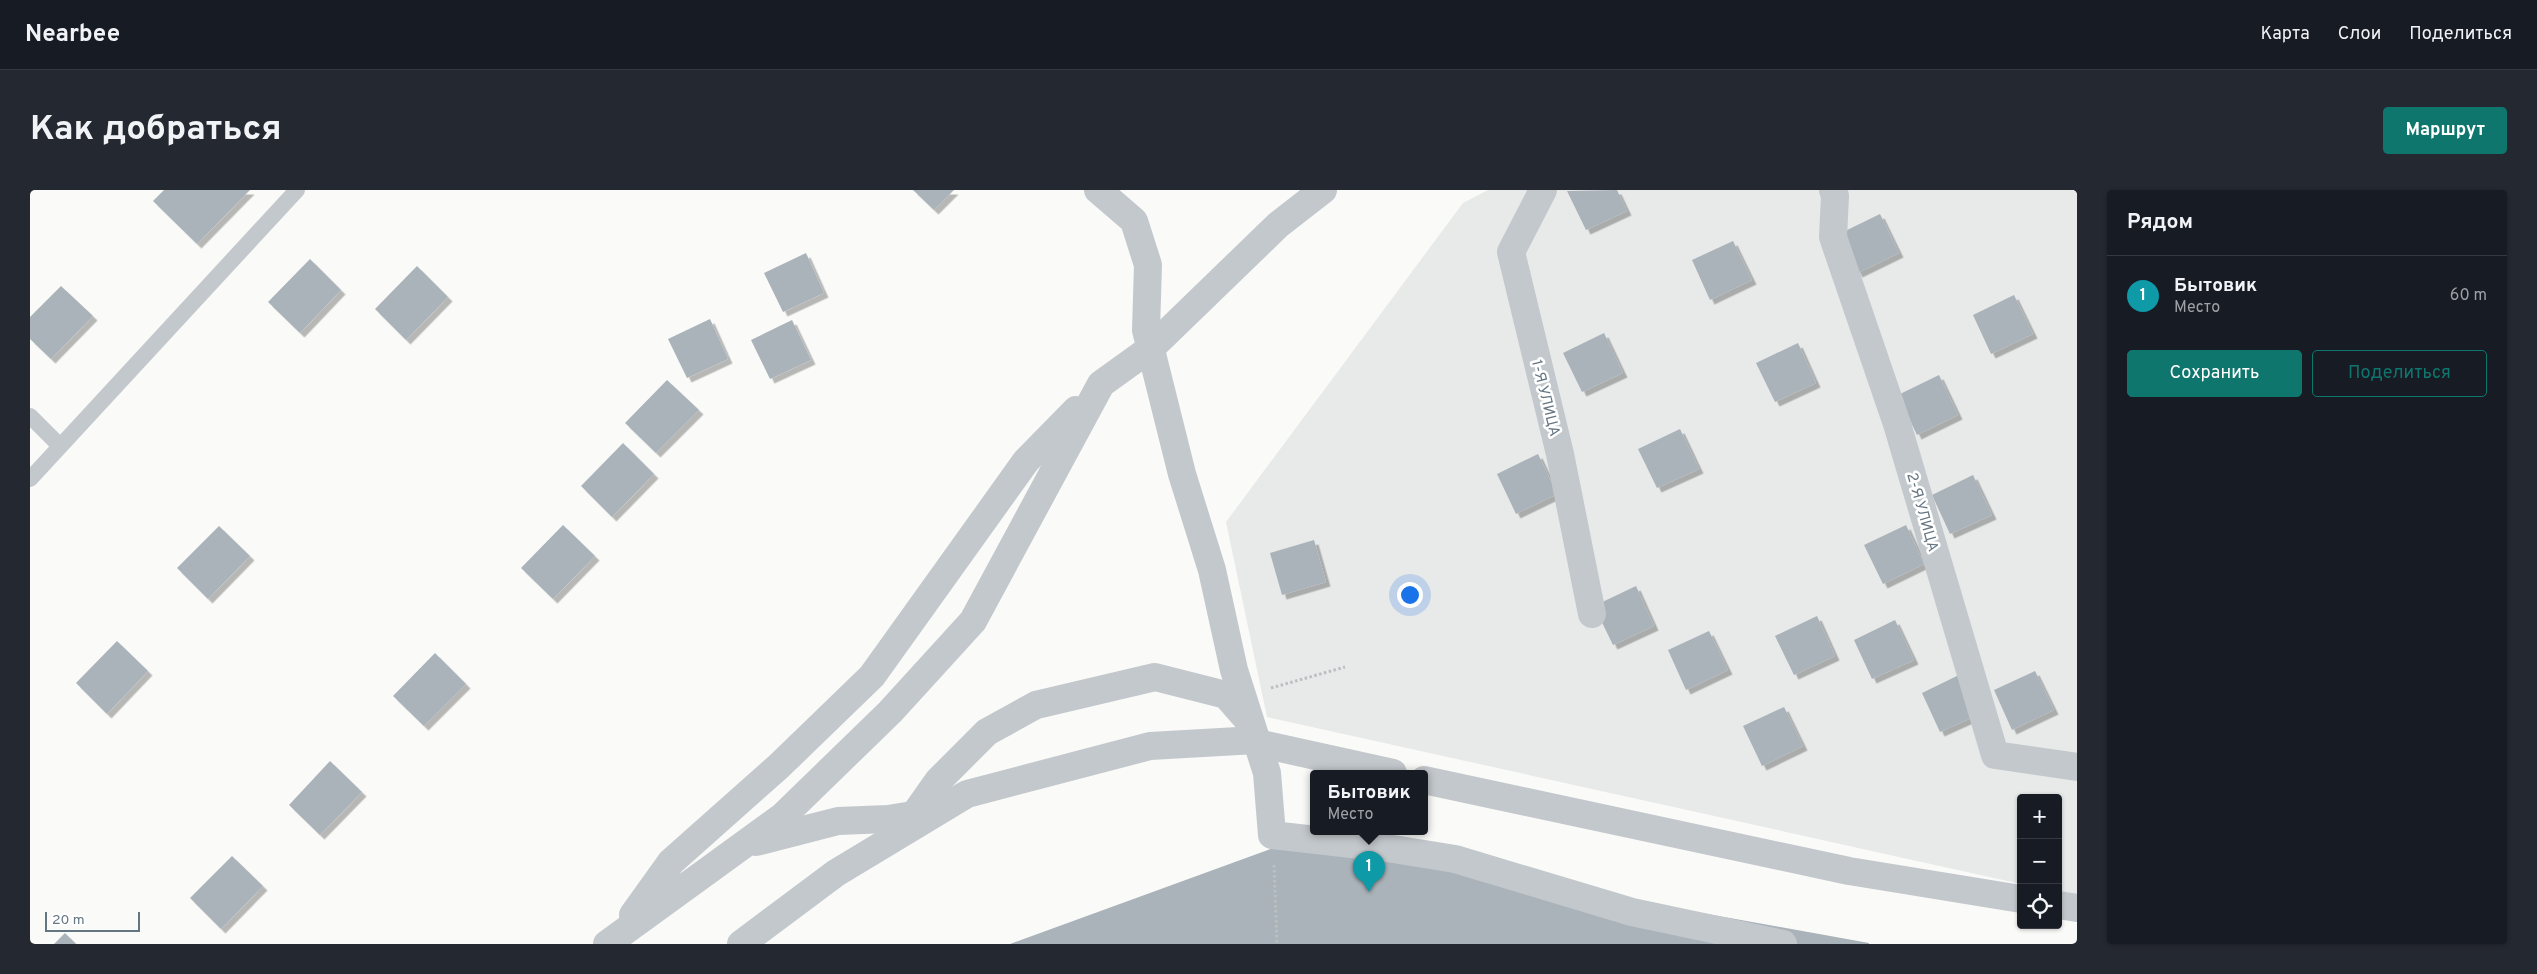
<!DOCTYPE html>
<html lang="ru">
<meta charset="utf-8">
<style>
:root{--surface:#171b24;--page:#242831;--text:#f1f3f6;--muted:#9ea1a6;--line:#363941;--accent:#0f766e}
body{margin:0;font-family:Overpass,sans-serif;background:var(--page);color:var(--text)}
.controls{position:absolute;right:15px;bottom:15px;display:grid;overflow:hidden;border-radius:5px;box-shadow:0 1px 4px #0004}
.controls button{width:45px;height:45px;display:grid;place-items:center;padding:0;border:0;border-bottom:1px solid var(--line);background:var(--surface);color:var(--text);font:25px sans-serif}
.scale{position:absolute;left:15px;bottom:12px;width:95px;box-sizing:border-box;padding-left:5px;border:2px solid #657683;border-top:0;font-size:14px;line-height:18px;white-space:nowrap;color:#657683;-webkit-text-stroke:4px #fff;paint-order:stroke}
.you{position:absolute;left:1379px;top:404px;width:18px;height:18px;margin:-12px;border:4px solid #fff;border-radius:50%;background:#1a73e8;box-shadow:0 0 0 8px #1a73e833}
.badge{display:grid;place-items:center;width:32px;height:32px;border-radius:50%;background:var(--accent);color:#fff;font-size:16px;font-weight:700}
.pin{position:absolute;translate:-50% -41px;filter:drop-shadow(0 1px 2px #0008)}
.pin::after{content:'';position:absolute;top:26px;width:18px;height:15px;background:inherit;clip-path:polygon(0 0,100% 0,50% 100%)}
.popup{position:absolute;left:1280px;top:580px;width:118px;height:65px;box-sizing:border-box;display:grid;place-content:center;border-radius:5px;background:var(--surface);filter:drop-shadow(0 1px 4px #0005);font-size:16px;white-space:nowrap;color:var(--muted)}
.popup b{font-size:19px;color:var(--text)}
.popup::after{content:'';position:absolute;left:50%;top:100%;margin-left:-10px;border:10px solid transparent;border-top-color:var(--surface)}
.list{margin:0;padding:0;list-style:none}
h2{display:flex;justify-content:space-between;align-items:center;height:65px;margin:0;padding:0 20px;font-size:21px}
h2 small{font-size:16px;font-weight:400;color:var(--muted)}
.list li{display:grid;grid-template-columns:32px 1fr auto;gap:15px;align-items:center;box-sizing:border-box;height:80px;padding:0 20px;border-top:1px solid var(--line)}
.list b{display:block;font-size:19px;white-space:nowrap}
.list p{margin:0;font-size:16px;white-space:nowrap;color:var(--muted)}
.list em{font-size:16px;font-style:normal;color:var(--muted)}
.actions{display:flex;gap:10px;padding:15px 20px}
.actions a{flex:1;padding:11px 0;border:1px solid var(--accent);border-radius:5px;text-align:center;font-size:18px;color:var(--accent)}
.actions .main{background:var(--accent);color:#fff}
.icon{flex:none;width:28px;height:28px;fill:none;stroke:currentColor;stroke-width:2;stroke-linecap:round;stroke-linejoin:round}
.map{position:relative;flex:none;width:2047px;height:754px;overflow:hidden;border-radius:5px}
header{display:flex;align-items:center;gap:30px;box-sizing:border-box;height:70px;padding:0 25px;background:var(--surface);border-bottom:1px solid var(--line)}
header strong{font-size:24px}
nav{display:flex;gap:28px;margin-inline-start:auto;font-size:18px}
.intro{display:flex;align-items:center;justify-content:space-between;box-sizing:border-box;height:120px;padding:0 30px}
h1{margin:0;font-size:35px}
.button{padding:12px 22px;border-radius:5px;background:var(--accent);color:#fff;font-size:18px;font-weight:700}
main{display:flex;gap:30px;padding:0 30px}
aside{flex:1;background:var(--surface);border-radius:5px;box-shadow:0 1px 4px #0004}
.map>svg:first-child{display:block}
.built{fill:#e8e9e9}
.building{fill:#aab3b9;filter:url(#shadow)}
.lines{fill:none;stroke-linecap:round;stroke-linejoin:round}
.path{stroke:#bbbfc2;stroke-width:3;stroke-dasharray:2.5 2.5;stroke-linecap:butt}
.service{stroke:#c3c8cc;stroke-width:16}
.minor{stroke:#c3c8cc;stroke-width:28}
.labels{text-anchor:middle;stroke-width:5;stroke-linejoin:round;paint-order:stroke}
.street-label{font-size:15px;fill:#657683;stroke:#fff}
</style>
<header>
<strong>Nearbee</strong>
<nav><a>Карта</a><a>Слои</a><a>Поделиться</a></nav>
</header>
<div class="intro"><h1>Как добраться</h1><a class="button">Маршрут</a></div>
<main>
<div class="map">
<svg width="2047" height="754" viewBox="0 0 2047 754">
<defs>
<filter id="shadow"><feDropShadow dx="4.5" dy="4.5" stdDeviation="0" flood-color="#0004"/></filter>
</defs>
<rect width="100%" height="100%" fill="#fafaf8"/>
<path class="built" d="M 1458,0 L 2047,0 L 2047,706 L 2028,702 L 2028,608 L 1991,608 L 1991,694 L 1237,527 L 1196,332 L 1433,13 Z"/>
<g class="building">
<path d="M 134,0 L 220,0 L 167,54 L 123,11 Z"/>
<path d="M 883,0 L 924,0 L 904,20 Z"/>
<path d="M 1587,0 L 1597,21 L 1556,40 L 1537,1 Z"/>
<path d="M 1850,24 L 1869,63 L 1828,83 L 1809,44 Z"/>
<path d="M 1703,51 L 1722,90 L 1680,110 L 1662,70 Z"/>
<path d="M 776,63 L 794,103 L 753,122 L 734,83 Z"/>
<path d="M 280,69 L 311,100 L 270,143 L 238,112 Z"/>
<path d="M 387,76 L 418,107 L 376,150 L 345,119 Z"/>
<path d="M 31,96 L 63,126 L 21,169 L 0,149 L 0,127 Z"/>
<path d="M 1984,105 L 2003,144 L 1961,164 L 1943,125 Z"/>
<path d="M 680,129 L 698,169 L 657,188 L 638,149 Z"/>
<path d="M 762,130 L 781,170 L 740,189 L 721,150 Z"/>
<path d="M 1574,143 L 1593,183 L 1552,202 L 1533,163 Z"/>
<path d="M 1768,153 L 1786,193 L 1745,212 L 1726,173 Z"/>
<path d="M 1909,185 L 1928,225 L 1887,245 L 1868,205 Z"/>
<path d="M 637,190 L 669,220 L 626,263 L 595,233 Z"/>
<path d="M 1650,239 L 1669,279 L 1627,298 L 1608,259 Z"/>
<path d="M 593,253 L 624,284 L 582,327 L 551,296 Z"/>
<path d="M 1508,264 L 1527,304 L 1486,324 L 1467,284 Z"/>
<path d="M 1943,285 L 1962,325 L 1920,344 L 1902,305 Z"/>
<path d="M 533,335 L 565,366 L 523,409 L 491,378 Z"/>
<path d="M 1876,335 L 1894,374 L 1853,394 L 1834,355 Z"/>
<path d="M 189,336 L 220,366 L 178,409 L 147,378 Z"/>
<path d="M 1284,350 L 1296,392 L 1252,405 L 1240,363 Z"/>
<path d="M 1606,396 L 1624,436 L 1583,455 L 1564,416 Z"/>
<path d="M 1787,426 L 1805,466 L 1764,485 L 1745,446 Z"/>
<path d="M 1865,430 L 1884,470 L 1842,489 L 1824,450 Z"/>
<path d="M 1679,441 L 1698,480 L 1656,500 L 1638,460 Z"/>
<path d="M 87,451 L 118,481 L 77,524 L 46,493 Z"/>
<path d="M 405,463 L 436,494 L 394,536 L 363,506 Z"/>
<path d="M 2005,481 L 2024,520 L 1982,540 L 1964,500 Z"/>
<path d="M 1933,483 L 1952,523 L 1910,542 L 1892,503 Z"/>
<path d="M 1754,517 L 1773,556 L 1732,576 L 1713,536 Z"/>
<path d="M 300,571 L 332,602 L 290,645 L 259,615 Z"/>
<path d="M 1265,650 L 1839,753 L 1839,754 L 980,754 Z"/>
<path d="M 202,666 L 233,696 L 191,739 L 160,708 Z"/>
<path d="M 35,743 L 46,754 L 24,754 Z"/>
</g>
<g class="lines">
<g class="path">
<path d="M 1241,498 L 1315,477"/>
<path d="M 1244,675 L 1247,754"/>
</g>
<g class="service">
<path d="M 0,226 L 30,256"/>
<path d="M 0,289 L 267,0"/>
</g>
<g class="minor">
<path d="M 1068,0 L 1104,31 L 1118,75 L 1116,140 L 1152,284 L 1182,380 L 1204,480 L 1237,583 L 1242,645 L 1357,658 L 1425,669 L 1602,722 L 1753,754"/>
<path d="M 1513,0 L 1481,62 L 1530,264 L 1562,424"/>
<path d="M 1803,0 L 1805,6 L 1803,47 L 1867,234 L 1965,565 L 2047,577"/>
<path d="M 1227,553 L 1363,583"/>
<path d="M 1394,590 L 1819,681 L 1991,709"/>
<path d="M 884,625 L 908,591 L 957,542 L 1006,515 L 1125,487 L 1196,505 L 1217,529"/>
<path d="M 726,652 L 808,631 L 858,629 L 895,623"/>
<path d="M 2028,715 L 2047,718"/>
<path d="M 603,725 L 641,672 L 749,576 L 842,486 L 996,271 L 1046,220"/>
<path d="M 577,754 L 753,626 L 860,522 L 943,431 L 1071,194 L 1121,158 L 1248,35 L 1293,0"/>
<path d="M 711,754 L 806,683 L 937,604 L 1120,556 L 1226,550"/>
</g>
</g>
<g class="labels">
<g class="street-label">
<text transform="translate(1516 208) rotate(76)" y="5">1-Я УЛИЦА</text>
<text transform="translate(1893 322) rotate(74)" y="5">2-Я УЛИЦА</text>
</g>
</g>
</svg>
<div class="controls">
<button>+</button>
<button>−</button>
<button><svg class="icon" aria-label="locate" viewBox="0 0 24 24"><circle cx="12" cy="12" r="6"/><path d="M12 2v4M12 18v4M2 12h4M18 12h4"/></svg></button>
</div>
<div class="scale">20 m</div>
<div class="you"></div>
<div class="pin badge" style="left:1339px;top:702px;background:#0f9aa8">1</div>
<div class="popup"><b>Бытовик</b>Место</div>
</div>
<aside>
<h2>Рядом<small></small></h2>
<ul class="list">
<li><span class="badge" style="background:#0f9aa8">1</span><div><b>Бытовик</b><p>Место</p></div><em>60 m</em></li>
</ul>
<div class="actions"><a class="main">Сохранить</a><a>Поделиться</a></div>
</aside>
</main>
